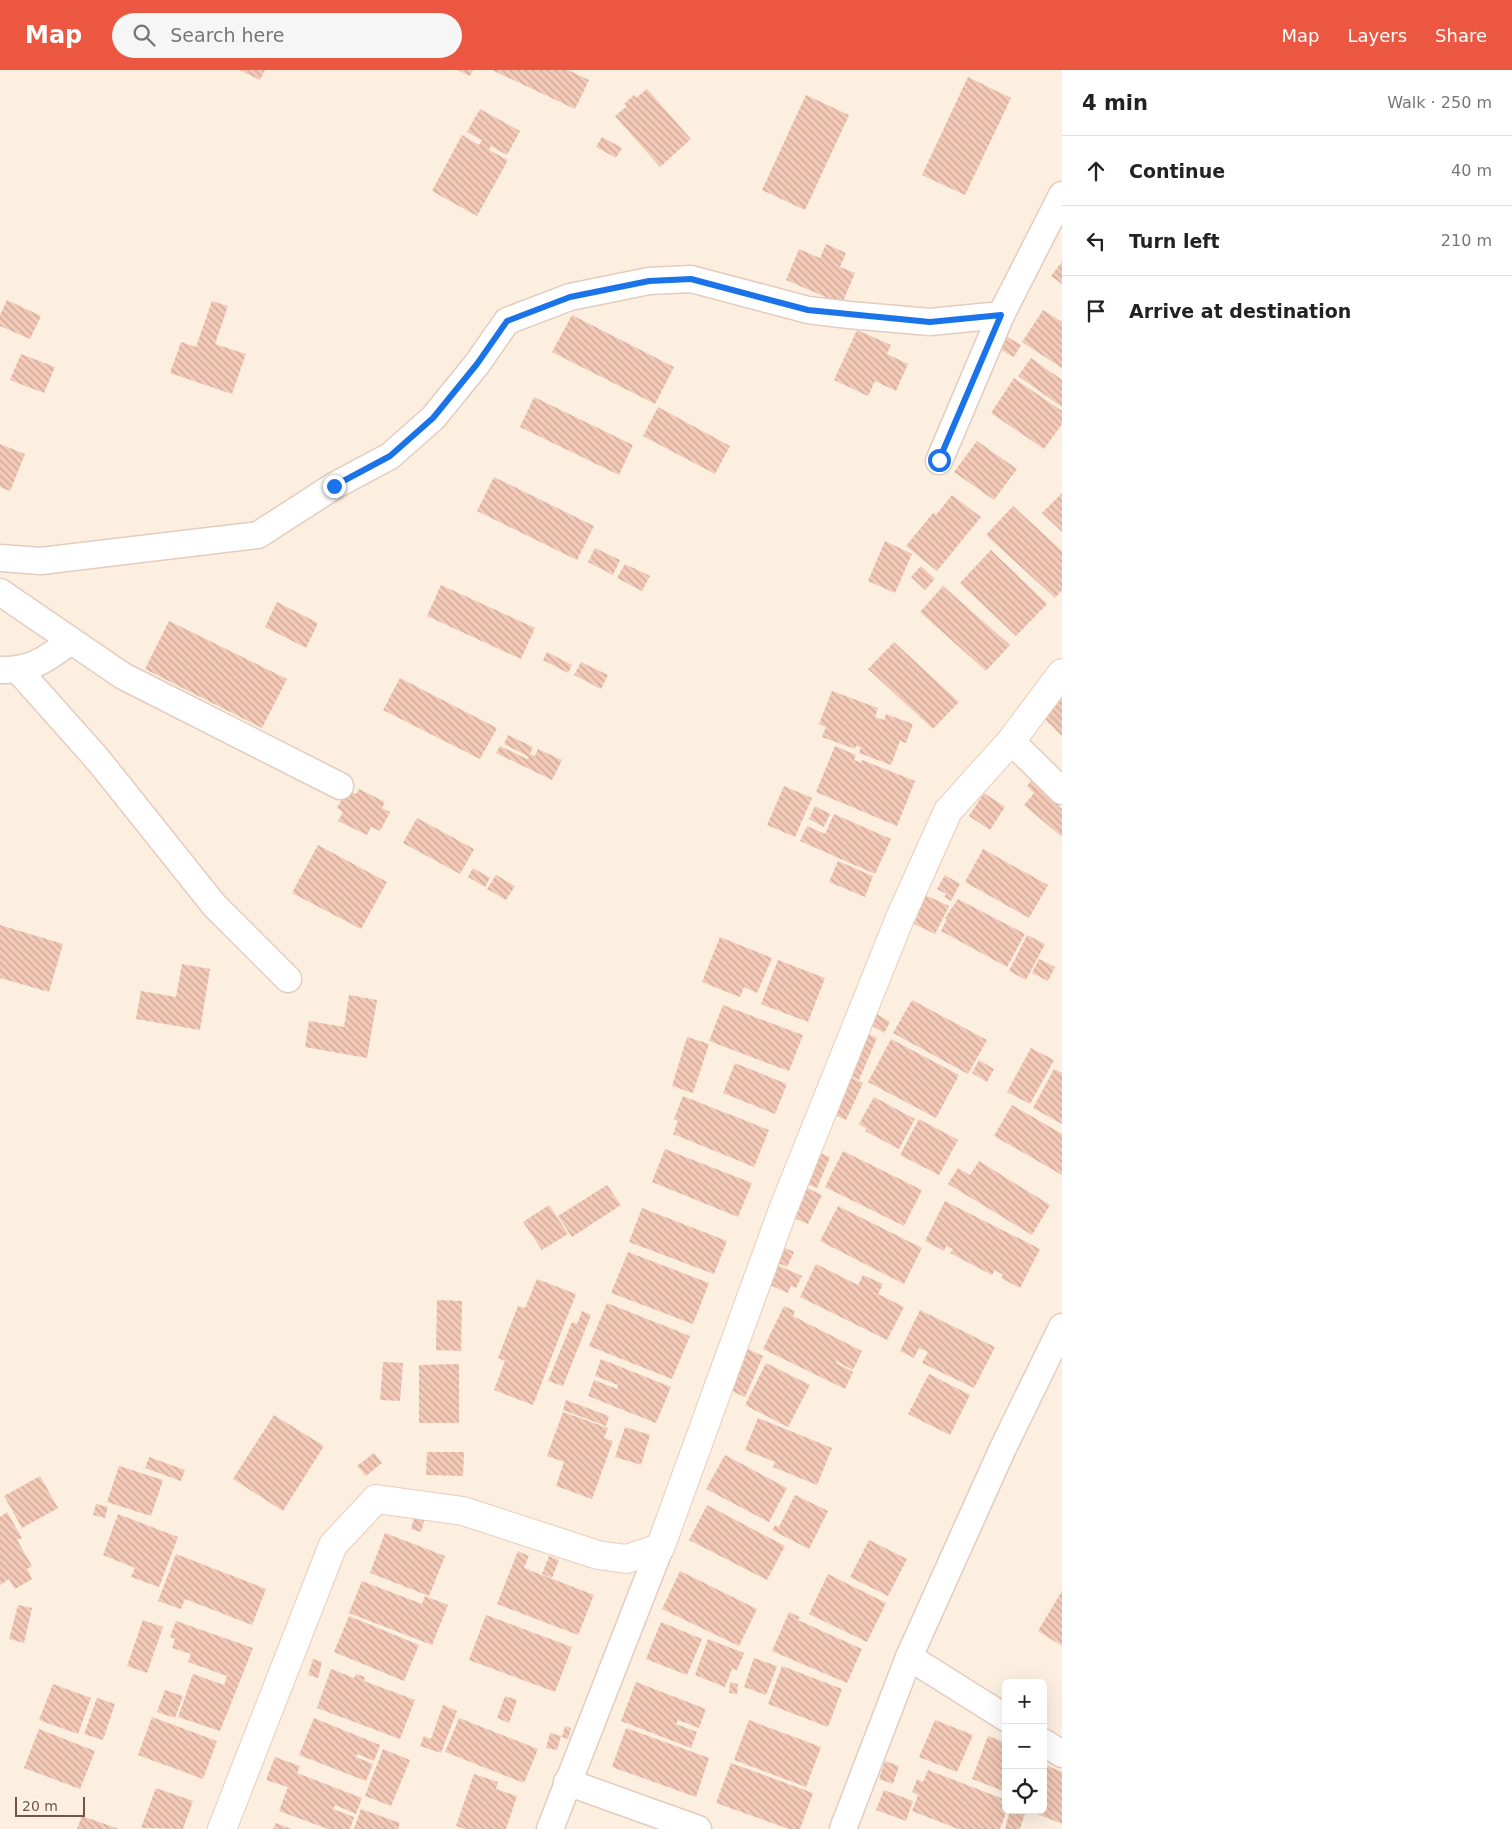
<!DOCTYPE html>
<meta charset="utf-8">
<style>
:root{--surface:#fff;--page:#f6f6f6;--text:#222;--muted:#767676;--line:#e0e0e0;--accent:#eb5741}
body{margin:0;font-family:"DejaVu Sans",sans-serif;background:var(--page);color:var(--text)}
.controls{position:absolute;right:15px;bottom:15px;display:grid;overflow:hidden;border-radius:8px;box-shadow:0 5px 20px #0002}
.controls button{width:45px;height:45px;display:grid;place-items:center;padding:0;border:0;border-bottom:1px solid var(--line);background:var(--surface);color:var(--text);font:25px sans-serif}
.scale{position:absolute;left:15px;bottom:12px;width:70px;box-sizing:border-box;padding-left:5px;border:2px solid #745347;border-top:0;font-size:14px;line-height:18px;white-space:nowrap;color:#745347;-webkit-text-stroke:4px #fff3e7;paint-order:stroke}
.stop{position:absolute;width:15px;height:15px;margin:-11px;border:4px solid #1a73e8;border-radius:50%;background:#fff}
.stop.end{background:#1a73e8;border-color:#fff;box-shadow:0 1px 5px #0008}
.list{margin:0;padding:0;list-style:none}
h2{display:flex;justify-content:space-between;align-items:center;height:65px;margin:0;padding:0 20px;font-size:21px}
h2 small{font-size:16px;font-weight:400;color:var(--muted)}
.list li{display:grid;grid-template-columns:32px 1fr auto;gap:15px;align-items:center;box-sizing:border-box;height:70px;padding:0 20px;border-top:1px solid var(--line)}
.list b{display:block;font-size:19px;white-space:nowrap}
.list em{font-size:16px;font-style:normal;color:var(--muted)}
.icon{flex:none;width:28px;height:28px;fill:none;stroke:currentColor;stroke-width:2;stroke-linecap:round;stroke-linejoin:round}
.map{position:relative;flex:none;width:1062px;height:1759px;overflow:hidden}
header{display:flex;align-items:center;gap:30px;box-sizing:border-box;height:70px;padding:0 25px;background:var(--accent);color:#fff}
header strong{font-size:24px}
nav{display:flex;gap:28px;margin-inline-start:auto;font-size:18px}
.search{width:350px;height:45px;background:var(--page);display:flex;align-items:center;gap:12px;box-sizing:border-box;padding:0 18px;border-radius:28px;color:var(--muted);font-size:19px}
main{display:flex}
aside{flex:1;background:var(--surface)}
.map>svg:first-child{display:block}
.building{fill:url(#building-back-hatch)}
.lines{fill:none;stroke-linecap:round;stroke-linejoin:round}
.street-casing{stroke:#e3ccbf;stroke-width:29}
.secondary-casing{stroke:#e8ccbc;stroke-width:30}
.street{stroke:#fff;stroke-width:26}
.secondary{stroke:#fff;stroke-width:28}
.route{stroke:#1a73e8;stroke-width:6}
</style>
<header>
<strong>Map</strong>
<div class="search"><svg class="icon" aria-label="search" viewBox="0 0 24 24"><circle cx="10" cy="10" r="6"/><path d="M15 15l6 6"/></svg>Search here</div>
<nav><a>Map</a><a>Layers</a><a>Share</a></nav>
</header>
<main>
<div class="map">
<svg width="1062" height="1759" viewBox="0 0 1062 1759">
<defs>
<pattern id="building-back-hatch" width="6" height="6" patternUnits="userSpaceOnUse" patternTransform="scale(1.25)"><rect width="6" height="6" fill="#f3c9b7"/><path d="M-1 5l2 2M0 0l6 6M5-1l2 2" fill="none" stroke="#c9a697"/></pattern>
</defs>
<rect width="100%" height="100%" fill="#fdefe0"/>
<g class="building">
<path d="M 239,0 L 265,0 L 260,10 Z"/>
<path d="M 457,0 L 473,0 L 470,6 Z"/>
<path d="M 492,0 L 568,0 L 589,10 L 575,39 Z"/>
<path d="M 968,7 L 1011,28 L 965,125 L 922,105 Z"/>
<path d="M 647,19 L 691,69 L 660,97 L 615,46 L 627,36 L 624,34 L 634,25 L 636,28 Z"/>
<path d="M 806,25 L 849,45 L 805,140 L 762,120 Z"/>
<path d="M 480,39 L 520,61 L 507,85 L 491,76 L 489,80 L 508,90 L 477,146 L 432,121 L 462,65 L 479,75 L 482,70 L 467,62 Z"/>
<path d="M 602,67 L 622,78 L 616,88 L 596,77 Z"/>
<path d="M 826,174 L 846,183 L 840,197 L 855,203 L 842,234 L 786,210 L 799,179 L 820,188 Z"/>
<path d="M 1062,192 L 1062,214 L 1051,206 Z"/>
<path d="M 7,230 L 41,246 L 30,269 L 0,256 L 0,245 Z"/>
<path d="M 212,231 L 228,236 L 215,274 L 246,284 L 232,324 L 170,303 L 181,272 L 196,277 Z"/>
<path d="M 1043,240 L 1062,252 L 1062,298 L 1022,272 Z"/>
<path d="M 572,245 L 674,297 L 655,334 L 552,282 Z"/>
<path d="M 857,260 L 891,275 L 887,284 L 908,294 L 896,321 L 875,311 L 868,326 L 834,310 Z"/>
<path d="M 1006,266 L 1021,275 L 1014,287 L 999,279 Z"/>
<path d="M 21,284 L 55,297 L 44,323 L 10,310 Z"/>
<path d="M 1031,288 L 1062,310 L 1062,337 L 1018,306 Z"/>
<path d="M 1014,308 L 1062,341 L 1062,354 L 1044,379 L 991,343 Z"/>
<path d="M 534,327 L 633,375 L 619,405 L 520,357 Z"/>
<path d="M 658,337 L 730,376 L 715,404 L 643,366 Z"/>
<path d="M 977,371 L 1017,399 L 994,430 L 954,402 Z"/>
<path d="M 0,374 L 25,384 L 10,421 L 0,417 Z"/>
<path d="M 494,407 L 594,456 L 577,490 L 477,441 Z"/>
<path d="M 1062,423 L 1062,462 L 1042,443 Z"/>
<path d="M 952,425 L 981,447 L 937,501 L 906,476 L 933,443 L 936,445 Z"/>
<path d="M 1013,436 L 1062,481 L 1062,520 L 1055,528 L 986,465 Z"/>
<path d="M 885,471 L 912,484 L 895,523 L 868,511 Z"/>
<path d="M 595,478 L 620,490 L 613,505 L 588,492 Z"/>
<path d="M 991,480 L 1047,534 L 1016,566 L 960,513 Z"/>
<path d="M 625,494 L 650,506 L 642,521 L 617,508 Z"/>
<path d="M 921,496 L 935,509 L 925,520 L 911,507 Z"/>
<path d="M 441,515 L 535,558 L 521,589 L 427,546 Z"/>
<path d="M 943,516 L 1010,575 L 986,601 L 920,542 Z"/>
<path d="M 277,532 L 318,553 L 306,578 L 265,557 Z"/>
<path d="M 169,551 L 287,609 L 262,658 L 145,599 Z"/>
<path d="M 894,572 L 959,632 L 933,659 L 868,599 Z"/>
<path d="M 547,582 L 572,595 L 568,603 L 543,590 Z"/>
<path d="M 581,592 L 608,605 L 601,619 L 574,605 Z"/>
<path d="M 400,608 L 497,658 L 480,689 L 383,640 Z"/>
<path d="M 1062,617 L 1062,666 L 1038,642 Z"/>
<path d="M 832,621 L 878,638 L 875,647 L 884,650 L 886,644 L 913,654 L 906,673 L 900,671 L 891,695 L 859,683 L 861,677 L 856,676 L 855,679 L 822,667 L 826,657 L 819,654 Z"/>
<path d="M 508,665 L 533,677 L 530,684 L 535,686 L 538,679 L 562,690 L 552,710 L 496,683 L 500,676 L 527,689 L 529,687 L 504,674 Z"/>
<path d="M 835,676 L 856,685 L 854,690 L 861,693 L 862,690 L 915,711 L 897,756 L 816,722 Z"/>
<path d="M 1034,707 L 1062,732 L 1058,736 L 1062,739 L 1062,767 L 1024,735 L 1034,723 L 1027,716 Z"/>
<path d="M 784,716 L 812,728 L 795,767 L 767,755 Z"/>
<path d="M 347,719 L 356,724 L 359,719 L 385,732 L 382,738 L 390,742 L 380,761 L 371,757 L 367,765 L 338,751 L 343,742 L 337,738 Z"/>
<path d="M 984,723 L 1005,737 L 990,760 L 969,746 Z"/>
<path d="M 815,736 L 830,744 L 824,757 L 809,749 Z"/>
<path d="M 834,744 L 891,769 L 875,804 L 800,771 L 807,756 L 825,764 Z"/>
<path d="M 417,748 L 474,779 L 460,804 L 403,773 Z"/>
<path d="M 318,775 L 387,812 L 361,859 L 292,823 Z"/>
<path d="M 983,779 L 1048,815 L 1029,848 L 965,812 Z"/>
<path d="M 838,791 L 873,806 L 865,827 L 829,812 Z"/>
<path d="M 473,798 L 490,808 L 485,817 L 468,807 Z"/>
<path d="M 496,805 L 515,816 L 506,830 L 487,819 Z"/>
<path d="M 945,805 L 960,814 L 951,831 L 944,827 L 946,824 L 937,819 Z"/>
<path d="M 925,825 L 949,836 L 935,864 L 914,854 L 919,844 L 916,843 Z"/>
<path d="M 958,829 L 1025,864 L 1007,897 L 941,861 L 947,849 L 945,848 Z"/>
<path d="M 0,855 L 63,874 L 49,922 L 0,908 Z"/>
<path d="M 1027,865 L 1045,874 L 1026,910 L 1009,901 Z"/>
<path d="M 720,867 L 772,888 L 757,923 L 744,917 L 740,927 L 702,912 Z"/>
<path d="M 1039,889 L 1055,897 L 1048,911 L 1032,903 Z"/>
<path d="M 778,890 L 825,908 L 808,952 L 761,934 Z"/>
<path d="M 182,894 L 210,899 L 200,960 L 136,949 L 141,921 L 176,927 Z"/>
<path d="M 349,925 L 377,930 L 367,988 L 305,977 L 309,951 L 344,957 Z"/>
<path d="M 912,930 L 987,970 L 968,1004 L 893,963 Z"/>
<path d="M 723,935 L 803,965 L 789,1001 L 709,971 Z"/>
<path d="M 872,941 L 890,952 L 884,963 L 866,952 Z"/>
<path d="M 862,961 L 877,968 L 859,1010 L 843,1003 Z"/>
<path d="M 687,967 L 709,974 L 693,1023 L 672,1016 Z"/>
<path d="M 891,969 L 959,1005 L 936,1048 L 868,1012 Z"/>
<path d="M 1031,978 L 1054,990 L 1030,1034 L 1007,1022 Z"/>
<path d="M 979,990 L 994,999 L 987,1012 L 972,1003 Z"/>
<path d="M 735,993 L 787,1014 L 775,1044 L 723,1023 Z"/>
<path d="M 1054,999 L 1062,1003 L 1062,1054 L 1033,1038 Z"/>
<path d="M 843,1004 L 863,1013 L 846,1050 L 826,1041 Z"/>
<path d="M 683,1026 L 769,1060 L 754,1097 L 673,1064 L 678,1051 L 674,1049 Z"/>
<path d="M 874,1027 L 915,1049 L 899,1079 L 865,1061 L 867,1059 L 859,1054 Z"/>
<path d="M 1012,1035 L 1062,1064 L 1062,1105 L 994,1066 Z"/>
<path d="M 919,1049 L 958,1070 L 939,1105 L 900,1085 Z"/>
<path d="M 665,1079 L 752,1113 L 738,1147 L 652,1112 Z"/>
<path d="M 810,1079 L 830,1087 L 817,1118 L 800,1111 Z"/>
<path d="M 843,1081 L 922,1120 L 904,1156 L 825,1117 Z"/>
<path d="M 979,1091 L 1050,1135 L 1032,1165 L 948,1114 L 958,1098 L 970,1105 Z"/>
<path d="M 607,1115 L 621,1135 L 572,1167 L 558,1146 Z"/>
<path d="M 801,1115 L 822,1125 L 808,1154 L 787,1145 Z"/>
<path d="M 945,1131 L 1040,1179 L 1020,1218 L 1001,1208 L 1003,1205 L 995,1200 L 992,1205 L 950,1183 L 953,1179 L 946,1176 L 944,1181 L 925,1171 Z"/>
<path d="M 549,1135 L 568,1164 L 542,1180 L 523,1152 Z"/>
<path d="M 838,1136 L 922,1178 L 904,1214 L 820,1171 Z"/>
<path d="M 642,1138 L 727,1171 L 714,1204 L 629,1172 Z"/>
<path d="M 774,1173 L 794,1182 L 787,1197 L 767,1188 Z"/>
<path d="M 628,1182 L 709,1213 L 693,1254 L 611,1223 Z"/>
<path d="M 773,1193 L 802,1206 L 796,1218 L 791,1216 L 788,1223 L 765,1213 Z"/>
<path d="M 816,1194 L 858,1215 L 863,1205 L 883,1214 L 878,1224 L 904,1237 L 887,1270 L 800,1227 Z"/>
<path d="M 537,1209 L 576,1224 L 533,1335 L 494,1320 L 505,1291 L 498,1288 L 518,1236 L 525,1238 Z"/>
<path d="M 437,1230 L 462,1231 L 461,1281 L 436,1280 Z"/>
<path d="M 607,1233 L 690,1266 L 672,1309 L 589,1276 Z"/>
<path d="M 784,1236 L 795,1241 L 793,1246 L 862,1281 L 853,1300 L 836,1291 L 836,1293 L 853,1302 L 845,1319 L 763,1279 Z"/>
<path d="M 920,1240 L 995,1277 L 974,1318 L 922,1293 L 928,1282 L 919,1278 L 914,1288 L 900,1281 Z"/>
<path d="M 582,1241 L 591,1245 L 563,1316 L 548,1311 L 572,1252 L 577,1254 Z"/>
<path d="M 741,1276 L 763,1286 L 745,1327 L 727,1319 Z"/>
<path d="M 601,1289 L 671,1317 L 656,1353 L 588,1326 L 594,1310 L 617,1319 L 618,1315 L 595,1306 Z"/>
<path d="M 383,1292 L 403,1293 L 400,1331 L 380,1330 Z"/>
<path d="M 766,1293 L 810,1315 L 788,1357 L 745,1335 Z"/>
<path d="M 459,1294 L 459,1353 L 419,1353 L 419,1295 Z"/>
<path d="M 929,1304 L 970,1325 L 950,1365 L 908,1344 Z"/>
<path d="M 566,1330 L 609,1346 L 606,1356 L 563,1340 Z"/>
<path d="M 563,1342 L 608,1358 L 604,1368 L 613,1371 L 592,1429 L 556,1416 L 564,1392 L 547,1386 Z"/>
<path d="M 274,1345 L 324,1376 L 283,1441 L 233,1409 Z"/>
<path d="M 758,1348 L 832,1378 L 817,1415 L 773,1397 L 775,1392 L 745,1380 Z"/>
<path d="M 625,1357 L 650,1365 L 641,1395 L 615,1387 Z"/>
<path d="M 427,1382 L 464,1382 L 463,1406 L 426,1405 Z"/>
<path d="M 374,1383 L 382,1393 L 366,1406 L 357,1396 Z"/>
<path d="M 725,1385 L 787,1418 L 769,1452 L 706,1419 Z"/>
<path d="M 149,1387 L 185,1400 L 181,1411 L 145,1398 Z"/>
<path d="M 119,1396 L 163,1410 L 151,1446 L 107,1432 Z"/>
<path d="M 40,1406 L 58,1438 L 22,1458 L 4,1426 Z"/>
<path d="M 795,1425 L 828,1441 L 809,1479 L 772,1460 L 775,1455 L 779,1457 Z"/>
<path d="M 96,1434 L 108,1437 L 105,1448 L 93,1445 Z"/>
<path d="M 707,1435 L 785,1476 L 767,1510 L 689,1470 Z"/>
<path d="M 7,1442 L 22,1468 L 17,1470 L 32,1496 L 27,1499 L 32,1509 L 15,1519 L 9,1509 L 0,1515 L 0,1447 Z"/>
<path d="M 118,1444 L 178,1467 L 159,1517 L 131,1507 L 135,1498 L 103,1485 Z"/>
<path d="M 415,1444 L 425,1448 L 421,1462 L 411,1459 Z"/>
<path d="M 385,1463 L 445,1486 L 429,1526 L 370,1503 Z"/>
<path d="M 869,1470 L 907,1489 L 888,1526 L 850,1507 Z"/>
<path d="M 518,1481 L 529,1486 L 524,1498 L 594,1525 L 578,1565 L 497,1534 Z"/>
<path d="M 176,1484 L 266,1519 L 252,1555 L 185,1529 L 181,1539 L 158,1531 Z"/>
<path d="M 549,1486 L 559,1490 L 552,1508 L 542,1504 Z"/>
<path d="M 680,1501 L 757,1539 L 739,1576 L 662,1539 Z"/>
<path d="M 828,1504 L 886,1533 L 867,1572 L 809,1544 Z"/>
<path d="M 362,1511 L 422,1534 L 425,1526 L 448,1535 L 432,1575 L 349,1543 Z"/>
<path d="M 1062,1521 L 1062,1576 L 1038,1561 Z"/>
<path d="M 18,1535 L 32,1538 L 24,1573 L 9,1569 Z"/>
<path d="M 789,1542 L 800,1547 L 798,1550 L 862,1579 L 847,1613 L 772,1581 Z"/>
<path d="M 486,1545 L 572,1577 L 555,1622 L 469,1590 Z"/>
<path d="M 349,1546 L 419,1575 L 404,1611 L 334,1582 Z"/>
<path d="M 143,1550 L 163,1557 L 147,1603 L 127,1596 Z"/>
<path d="M 176,1551 L 253,1578 L 220,1661 L 178,1647 L 193,1604 L 224,1615 L 227,1606 L 188,1592 L 191,1584 L 172,1578 L 175,1569 L 170,1567 Z"/>
<path d="M 661,1552 L 702,1569 L 687,1605 L 646,1589 Z"/>
<path d="M 708,1569 L 744,1583 L 737,1600 L 732,1599 L 725,1617 L 695,1605 Z"/>
<path d="M 754,1588 L 777,1596 L 766,1625 L 744,1617 Z"/>
<path d="M 313,1589 L 322,1592 L 318,1608 L 308,1605 Z"/>
<path d="M 782,1596 L 842,1619 L 828,1657 L 768,1634 Z"/>
<path d="M 331,1599 L 354,1608 L 356,1604 L 365,1607 L 364,1611 L 415,1630 L 400,1669 L 317,1638 Z"/>
<path d="M 636,1612 L 706,1639 L 699,1658 L 678,1650 L 676,1654 L 697,1662 L 691,1678 L 621,1651 Z"/>
<path d="M 730,1612 L 738,1614 L 737,1624 L 729,1623 Z"/>
<path d="M 53,1614 L 91,1628 L 78,1664 L 39,1650 Z"/>
<path d="M 165,1620 L 183,1626 L 175,1648 L 157,1642 Z"/>
<path d="M 505,1626 L 517,1630 L 509,1653 L 497,1648 Z"/>
<path d="M 97,1628 L 115,1634 L 103,1670 L 84,1664 Z"/>
<path d="M 443,1635 L 457,1641 L 441,1683 L 420,1676 L 424,1666 L 431,1669 Z"/>
<path d="M 152,1647 L 217,1671 L 203,1709 L 138,1685 Z"/>
<path d="M 314,1648 L 380,1675 L 374,1691 L 357,1684 L 356,1687 L 373,1694 L 366,1711 L 299,1685 Z"/>
<path d="M 459,1648 L 538,1679 L 524,1713 L 445,1682 Z"/>
<path d="M 749,1650 L 821,1677 L 806,1717 L 734,1690 Z"/>
<path d="M 935,1650 L 973,1665 L 957,1702 L 919,1687 Z"/>
<path d="M 565,1656 L 571,1658 L 568,1669 L 562,1667 Z"/>
<path d="M 626,1658 L 709,1688 L 696,1727 L 612,1697 Z"/>
<path d="M 39,1659 L 95,1681 L 80,1719 L 24,1698 Z"/>
<path d="M 550,1663 L 561,1666 L 557,1680 L 546,1678 Z"/>
<path d="M 988,1666 L 1006,1673 L 1006,1722 L 972,1709 Z"/>
<path d="M 383,1679 L 410,1690 L 391,1736 L 365,1726 Z"/>
<path d="M 275,1687 L 300,1696 L 297,1703 L 362,1728 L 356,1744 L 335,1735 L 333,1739 L 354,1747 L 350,1759 L 328,1759 L 279,1741 L 288,1717 L 266,1710 Z"/>
<path d="M 885,1691 L 899,1696 L 893,1714 L 879,1709 Z"/>
<path d="M 731,1693 L 813,1723 L 800,1759 L 789,1759 L 716,1733 Z"/>
<path d="M 1048,1696 L 1062,1702 L 1062,1754 L 1028,1740 L 1043,1740 L 1043,1708 Z"/>
<path d="M 928,1700 L 1006,1730 L 1007,1740 L 1000,1759 L 958,1759 L 912,1741 L 918,1725 L 912,1722 L 917,1709 L 923,1712 Z"/>
<path d="M 474,1704 L 498,1712 L 496,1719 L 517,1726 L 506,1759 L 464,1759 L 456,1756 Z"/>
<path d="M 156,1718 L 193,1731 L 183,1759 L 141,1758 Z"/>
<path d="M 884,1720 L 913,1731 L 906,1751 L 876,1740 Z"/>
<path d="M 361,1739 L 400,1753 L 398,1759 L 354,1759 Z"/>
<path d="M 1010,1740 L 1026,1740 L 1020,1759 L 1005,1759 Z"/>
<path d="M 82,1746 L 119,1759 L 77,1759 Z"/>
<path d="M 276,1753 L 291,1759 L 273,1759 Z"/>
</g>
<g class="lines">
<g class="street-casing">
<g id="street">
<path d="M 939,391 L 1001,245 L 1062,125"/>
<path d="M 0,488 L 41,491 L 258,465 L 334,416 L 390,386 L 433,348 L 477,294 L 507,251 L 570,227 L 649,211 L 691,209 L 808,240 L 849,245 L 930,252 L 1001,245"/>
<path d="M 0,522 L 123,606 L 340,716"/>
<path d="M 0,600 C 32,601 46,589 71,571"/>
<path d="M 19,601 L 99,691 L 214,835 L 288,909"/>
<path d="M 1011,671 L 1062,721"/>
<path d="M 909,1587 L 1006,1648"/>
<path d="M 1043,1672 L 1062,1684"/>
<path d="M 567,1712 L 698,1759"/>
<path d="M 550,1759 L 660,1478"/>
<path d="M 843,1759 L 909,1587 L 1003,1378 L 1062,1257"/>
</g>
</g>
<g class="secondary-casing">
<path id="secondary" d="M 222,1759 L 333,1475 L 376,1429 L 463,1441 L 598,1485 L 626,1489 L 660,1478 L 784,1137 L 900,848 L 948,741 L 1011,671 L 1062,603"/>
</g>
<use href="#street" class="street"/>
<use href="#secondary" class="secondary"/>
</g>
<g class="lines">
<path class="route" d="M 334,416 L 390,386 L 433,348 L 477,294 L 507,251 L 570,227 L 649,211 L 691,209 L 808,240 L 930,252 L 1001,245 L 939,390"/>
</g>
</svg>
<div class="controls">
<button>+</button>
<button>−</button>
<button><svg class="icon" aria-label="locate" viewBox="0 0 24 24"><circle cx="12" cy="12" r="6"/><path d="M12 2v4M12 18v4M2 12h4M18 12h4"/></svg></button>
</div>
<div class="scale">20 m</div>
<div class="stop" style="left:939px;top:390px"></div>
<div class="stop end" style="left:334px;top:416px"></div>
</div>
<aside>
<h2>4 min<small>Walk · 250 m</small></h2>
<ul class="list">
<li><svg class="icon" aria-label="ahead" viewBox="0 0 24 24"><path d="M12 20V5M6 11l6-6 6 6"/></svg><div><b>Continue</b></div><em>40 m</em></li>
<li><svg class="icon" aria-label="left" viewBox="0 0 24 24"><path d="M17 20v-9H6M10 6l-5 5 5 5"/></svg><div><b>Turn left</b></div><em>210 m</em></li>
<li><svg class="icon" aria-label="arrive" viewBox="0 0 24 24"><path d="M6 21V4h12l-3 4 3 4H6"/></svg><div><b>Arrive at destination</b></div></li>
</ul>
</aside>
</main>
